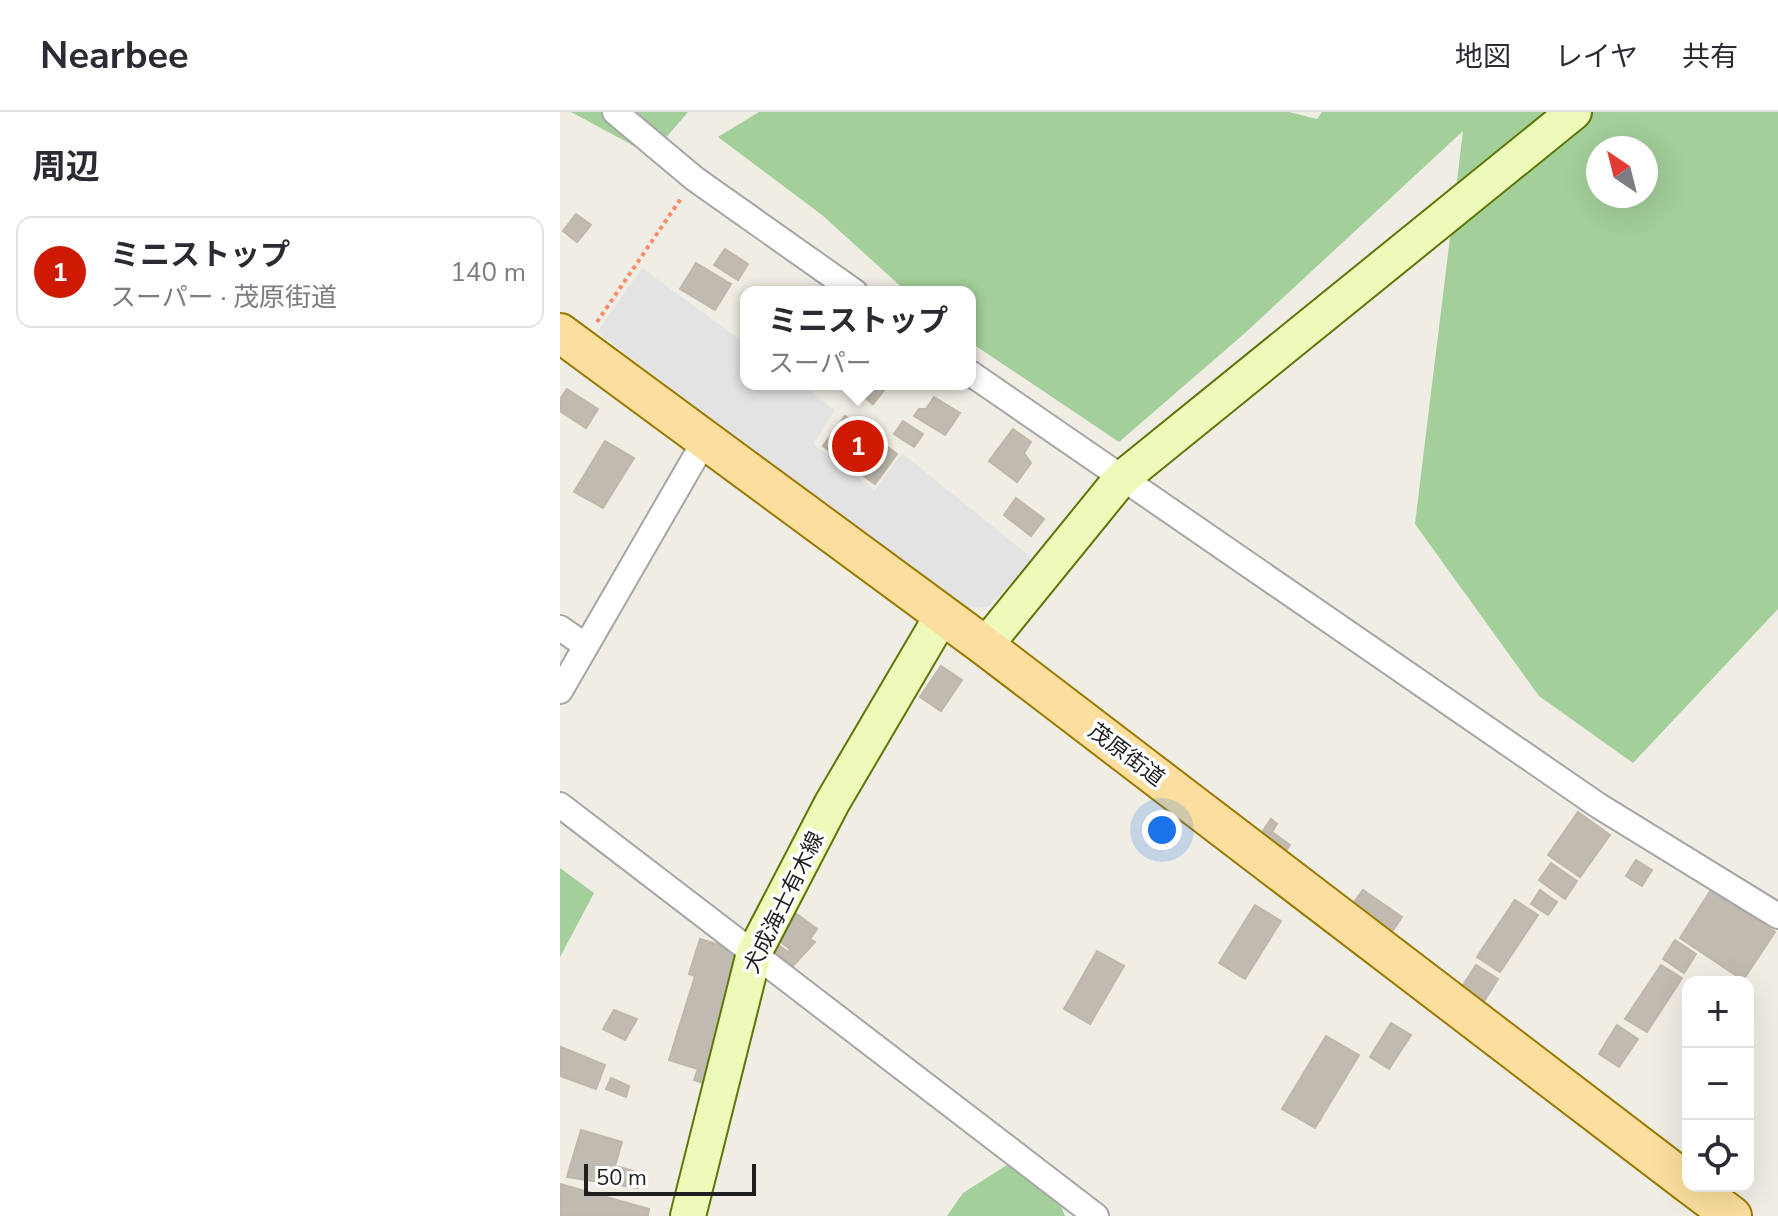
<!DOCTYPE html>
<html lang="ja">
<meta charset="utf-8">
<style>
:root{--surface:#fff;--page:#f7f7f7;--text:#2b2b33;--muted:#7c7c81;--line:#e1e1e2;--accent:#ce1a00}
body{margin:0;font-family:"Nunito Sans","Noto Sans JP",sans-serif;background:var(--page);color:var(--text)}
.controls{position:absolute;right:24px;bottom:24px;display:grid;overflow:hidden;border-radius:16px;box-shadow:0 8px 32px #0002}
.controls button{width:72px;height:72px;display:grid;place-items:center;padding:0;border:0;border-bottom:2px solid var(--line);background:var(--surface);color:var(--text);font:40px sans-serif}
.compass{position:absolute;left:1026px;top:24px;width:72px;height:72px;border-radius:50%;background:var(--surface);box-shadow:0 8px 32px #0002;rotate:325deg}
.scale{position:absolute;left:24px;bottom:20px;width:172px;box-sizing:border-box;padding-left:8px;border:4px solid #1f1f1f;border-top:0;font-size:22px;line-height:28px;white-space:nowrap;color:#1f1f1f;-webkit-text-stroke:6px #fff;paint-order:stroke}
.you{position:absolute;left:602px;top:718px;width:28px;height:28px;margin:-20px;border:6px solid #fff;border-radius:50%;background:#1a73e8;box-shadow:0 0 0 12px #1a73e833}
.badge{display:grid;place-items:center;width:52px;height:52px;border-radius:50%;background:var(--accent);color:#fff;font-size:26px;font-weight:700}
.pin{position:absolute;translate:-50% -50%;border:4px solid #fff;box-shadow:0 2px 8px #0006}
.popup{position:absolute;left:180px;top:174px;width:236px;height:104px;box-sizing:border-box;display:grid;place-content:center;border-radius:16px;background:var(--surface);filter:drop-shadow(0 2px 6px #0005);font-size:26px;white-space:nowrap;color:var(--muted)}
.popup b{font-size:30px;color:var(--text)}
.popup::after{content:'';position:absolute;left:50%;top:100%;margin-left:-16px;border:16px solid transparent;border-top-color:var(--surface)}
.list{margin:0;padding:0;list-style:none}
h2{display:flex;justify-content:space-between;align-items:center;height:104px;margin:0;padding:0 32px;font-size:34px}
h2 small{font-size:26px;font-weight:400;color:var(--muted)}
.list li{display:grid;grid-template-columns:52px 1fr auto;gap:24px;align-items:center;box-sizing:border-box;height:112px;margin:0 16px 16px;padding:0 16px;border:2px solid var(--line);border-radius:16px}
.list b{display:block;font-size:30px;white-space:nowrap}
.list p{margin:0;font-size:26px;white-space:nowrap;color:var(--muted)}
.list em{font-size:26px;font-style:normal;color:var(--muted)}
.icon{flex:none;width:44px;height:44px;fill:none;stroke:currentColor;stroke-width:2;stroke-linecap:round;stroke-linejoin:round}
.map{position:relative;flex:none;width:1218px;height:1104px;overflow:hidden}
header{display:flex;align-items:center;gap:48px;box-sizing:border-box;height:112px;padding:0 40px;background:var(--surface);border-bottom:2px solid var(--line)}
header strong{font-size:38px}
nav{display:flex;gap:44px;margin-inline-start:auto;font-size:28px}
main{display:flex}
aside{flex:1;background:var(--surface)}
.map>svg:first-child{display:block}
.forest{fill:#a3cf9a;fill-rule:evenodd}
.parking{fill:#e3e3e3}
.building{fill:#c0bab1;stroke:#c1b6a7;stroke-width:2}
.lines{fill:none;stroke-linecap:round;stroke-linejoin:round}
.street-casing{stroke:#a6a6a6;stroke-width:28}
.secondary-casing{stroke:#5c7705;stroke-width:38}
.primary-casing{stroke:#9a7a00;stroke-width:42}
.path{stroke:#fa8c6c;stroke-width:4;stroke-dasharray:4 4;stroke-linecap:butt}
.street{stroke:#fff;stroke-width:24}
.secondary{stroke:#eefab9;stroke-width:34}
.primary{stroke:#fcdf9e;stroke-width:38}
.labels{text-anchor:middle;stroke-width:7;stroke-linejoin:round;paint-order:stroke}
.street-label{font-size:22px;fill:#1f1f1f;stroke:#fff}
</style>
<header>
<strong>Nearbee</strong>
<nav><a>地図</a><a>レイヤ</a><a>共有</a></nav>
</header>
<main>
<aside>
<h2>周辺<small></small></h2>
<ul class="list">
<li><span class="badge">1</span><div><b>ミニストップ</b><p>スーパー · 茂原街道</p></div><em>140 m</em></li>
</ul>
</aside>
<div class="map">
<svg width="1218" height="1104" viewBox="0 0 1218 1104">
<rect width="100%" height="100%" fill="#f0ede5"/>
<g class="forest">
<path d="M 11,0 L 128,0 L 91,43 Z"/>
<path d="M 199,0 L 729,0 L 757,7 L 762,0 L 1218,0 L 1218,497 L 1073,651 L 979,584 L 855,412 L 903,19 L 685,221 L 559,330 L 410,230 L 410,180 L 347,180 L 262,103 L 158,25 ZM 1038,36 L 1086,36 L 1086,84 L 1038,84 Z"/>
<path d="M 0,756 L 34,781 L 0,845 Z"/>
<path d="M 447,1053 L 490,1069 L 505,1104 L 387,1104 L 403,1081 Z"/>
</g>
<path class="parking" d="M 82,156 L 186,232 L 186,272 L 240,272 L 275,298 L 253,332 L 315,378 L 342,341 L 473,447 L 428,495 L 402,496 L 37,220 Z"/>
<g class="building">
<path d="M 16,102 L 31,113 L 17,130 L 3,119 Z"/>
<path d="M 165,137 L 188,152 L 178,168 L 154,153 Z"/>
<path d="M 136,151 L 171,172 L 155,198 L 120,177 Z"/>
<path d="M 296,272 L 329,272 L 313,292 L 293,276 Z"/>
<path d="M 7,277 L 38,297 L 26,316 L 0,299 L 0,287 Z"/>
<path d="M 374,285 L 400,301 L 385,323 L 354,304 L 359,297 L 366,297 Z"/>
<path d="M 285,304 L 337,342 L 315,372 L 263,334 Z"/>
<path d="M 343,309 L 363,322 L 354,335 L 334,322 Z"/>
<path d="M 453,317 L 471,330 L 464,341 L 471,351 L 457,370 L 429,349 Z"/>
<path d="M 45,329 L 74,346 L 43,396 L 14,380 Z"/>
<path d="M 456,386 L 484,407 L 471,424 L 444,403 Z"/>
<path d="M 381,554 L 402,568 L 381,599 L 360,585 Z"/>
<path d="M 1018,700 L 1050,723 L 1020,765 L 988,743 Z"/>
<path d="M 711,707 L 717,712 L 712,720 L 730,733 L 723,743 L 698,726 Z"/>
<path d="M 1076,748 L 1092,758 L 1082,774 L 1066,764 Z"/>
<path d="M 991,751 L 1017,769 L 1005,787 L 979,768 Z"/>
<path d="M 803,778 L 842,805 L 831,821 L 792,793 Z"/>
<path d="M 980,778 L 997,790 L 988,803 L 971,792 Z"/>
<path d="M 1151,778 L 1215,820 L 1183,868 L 1120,826 Z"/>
<path d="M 955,788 L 978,803 L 940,860 L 917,845 Z"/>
<path d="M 695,793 L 721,809 L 685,867 L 659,851 Z"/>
<path d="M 234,800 L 257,817 L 250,827 L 255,830 L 233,854 L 212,839 L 217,832 L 228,840 L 230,837 L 218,828 Z"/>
<path d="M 140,827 L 192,843 L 151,974 L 134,968 L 138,957 L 109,948 L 135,864 L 129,862 Z"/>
<path d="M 1115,828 L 1136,842 L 1124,861 L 1103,847 Z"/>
<path d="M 537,839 L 564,854 L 530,912 L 504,897 Z"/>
<path d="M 916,853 L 938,867 L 924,889 L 902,875 Z"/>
<path d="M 1101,853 L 1122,866 L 1087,920 L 1065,907 Z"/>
<path d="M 54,898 L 77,907 L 65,928 L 43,917 Z"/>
<path d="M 831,911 L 851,923 L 829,957 L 810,945 Z"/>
<path d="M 1057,913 L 1078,927 L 1059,955 L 1039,942 Z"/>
<path d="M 766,924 L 799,943 L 755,1016 L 722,997 Z"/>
<path d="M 1,935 L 45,953 L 36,977 L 0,964 Z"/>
<path d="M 51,966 L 69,974 L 66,985 L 46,977 Z"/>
<path d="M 21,1018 L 62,1030 L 55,1054 L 77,1060 L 78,1076 L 7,1065 Z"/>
<path d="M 0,1072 L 89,1097 L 88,1104 L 0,1104 Z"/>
</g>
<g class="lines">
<g class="street-casing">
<g id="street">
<path d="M 55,0 L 135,67 L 295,180"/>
<path d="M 410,261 L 1039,694 L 1218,804"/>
<path d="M 0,516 L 26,534"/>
<path d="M 0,579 L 144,330"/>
<path d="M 0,693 L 536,1104"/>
</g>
</g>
<g class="secondary-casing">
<g id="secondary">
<path d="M 425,534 L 560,368 L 1014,0"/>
<path d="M 128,1104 L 194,841 L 272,691 L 383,502"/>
</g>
</g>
<g class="primary-casing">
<g id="primary">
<path d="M 0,221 L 425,534 L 1128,1071"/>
<path d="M 1132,1074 L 1172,1104"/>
</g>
</g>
<path class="path" d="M 37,210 L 122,85"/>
<use href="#street" class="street"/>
<use href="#secondary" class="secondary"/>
<use href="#primary" class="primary"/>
</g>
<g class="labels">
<g class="street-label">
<text transform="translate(567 642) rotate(37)" y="8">茂原街道</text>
<text transform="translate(223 790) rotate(-64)" y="8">犬成海士有木線</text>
</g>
</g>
</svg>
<div class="controls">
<button>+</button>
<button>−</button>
<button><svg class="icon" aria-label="locate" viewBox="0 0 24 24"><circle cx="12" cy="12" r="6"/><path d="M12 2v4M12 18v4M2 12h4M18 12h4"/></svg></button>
</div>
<svg class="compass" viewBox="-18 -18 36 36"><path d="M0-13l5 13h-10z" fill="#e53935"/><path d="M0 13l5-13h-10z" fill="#7c7c81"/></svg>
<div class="scale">50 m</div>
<div class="you"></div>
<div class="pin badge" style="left:298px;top:334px">1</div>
<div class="popup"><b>ミニストップ</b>スーパー</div>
</div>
</main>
